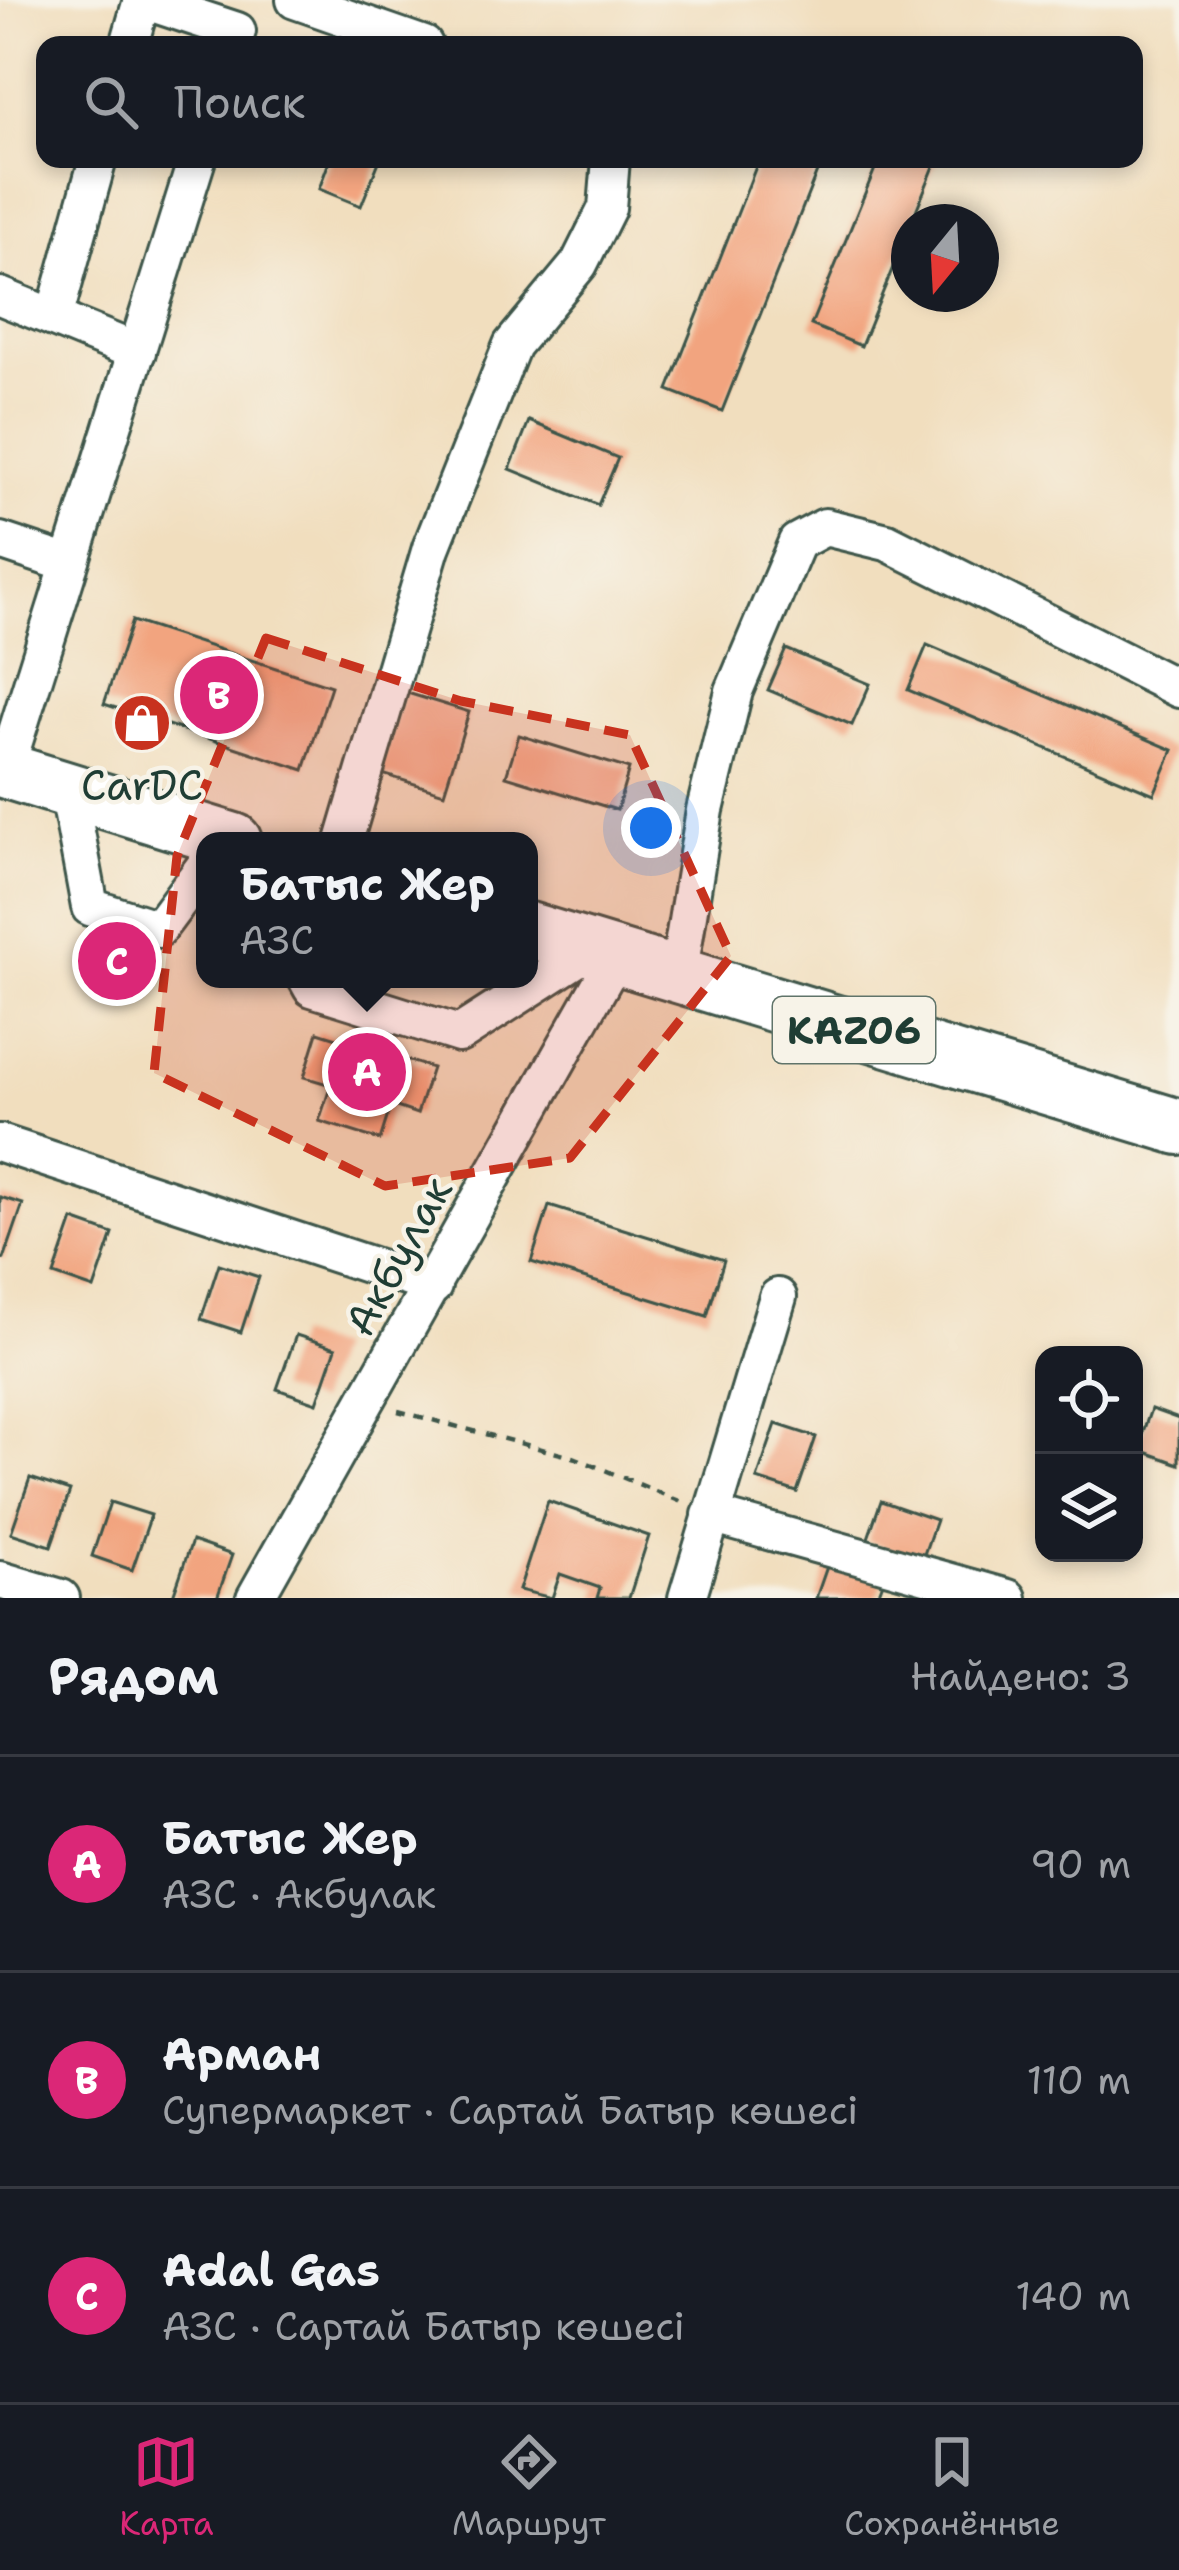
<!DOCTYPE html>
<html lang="ru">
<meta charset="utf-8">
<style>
:root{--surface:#171b24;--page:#242831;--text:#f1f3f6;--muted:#9ea1a6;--line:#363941;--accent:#db2777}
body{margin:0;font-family:"Shantell Sans",sans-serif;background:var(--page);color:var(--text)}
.controls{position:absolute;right:36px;bottom:36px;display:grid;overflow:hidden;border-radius:24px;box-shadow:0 6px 18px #0003}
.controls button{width:108px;height:108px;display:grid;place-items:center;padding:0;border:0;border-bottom:3px solid var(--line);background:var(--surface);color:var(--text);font:60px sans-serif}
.compass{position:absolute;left:891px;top:204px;width:108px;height:108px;border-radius:50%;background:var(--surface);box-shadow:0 6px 18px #0003;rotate:198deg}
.you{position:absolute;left:651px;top:828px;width:42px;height:42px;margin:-30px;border:9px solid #fff;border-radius:50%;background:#1a73e8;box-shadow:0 0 0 18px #1a73e833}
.badge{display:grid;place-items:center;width:78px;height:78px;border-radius:50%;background:var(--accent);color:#fff;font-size:39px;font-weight:700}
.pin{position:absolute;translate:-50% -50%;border:6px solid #fff;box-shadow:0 3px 12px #0006}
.popup{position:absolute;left:196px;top:832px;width:342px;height:156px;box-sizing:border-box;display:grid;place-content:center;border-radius:24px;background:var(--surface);filter:drop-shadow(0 3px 9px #0005);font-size:39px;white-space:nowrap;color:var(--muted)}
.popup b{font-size:45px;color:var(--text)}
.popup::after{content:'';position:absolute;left:50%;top:100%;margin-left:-24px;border:24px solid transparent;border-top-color:var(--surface)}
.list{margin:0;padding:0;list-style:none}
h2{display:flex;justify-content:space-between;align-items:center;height:156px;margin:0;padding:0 48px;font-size:51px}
h2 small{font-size:39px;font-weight:400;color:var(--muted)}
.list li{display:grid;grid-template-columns:78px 1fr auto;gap:36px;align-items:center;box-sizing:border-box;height:216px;padding:0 48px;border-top:3px solid var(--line)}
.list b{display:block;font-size:45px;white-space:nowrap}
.list p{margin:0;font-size:39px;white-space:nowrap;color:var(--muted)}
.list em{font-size:39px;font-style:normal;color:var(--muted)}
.icon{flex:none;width:66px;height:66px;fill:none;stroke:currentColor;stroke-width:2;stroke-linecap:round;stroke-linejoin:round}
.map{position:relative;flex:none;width:1179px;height:1598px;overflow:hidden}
.search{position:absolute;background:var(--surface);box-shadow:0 6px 18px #0003;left:36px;right:36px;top:36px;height:132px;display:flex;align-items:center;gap:30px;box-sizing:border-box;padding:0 42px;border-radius:24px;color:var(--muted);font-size:45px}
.sheet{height:804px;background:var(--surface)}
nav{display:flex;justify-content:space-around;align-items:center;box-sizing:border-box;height:168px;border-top:3px solid var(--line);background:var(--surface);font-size:33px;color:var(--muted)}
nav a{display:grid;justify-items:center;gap:6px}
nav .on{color:var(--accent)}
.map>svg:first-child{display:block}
.building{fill:#f2a47f}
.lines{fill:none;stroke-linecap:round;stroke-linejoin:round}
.minor-casing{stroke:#3e5549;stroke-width:42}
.highway-casing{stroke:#3e5549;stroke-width:60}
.path{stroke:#3e5549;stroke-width:4.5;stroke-dasharray:9 9;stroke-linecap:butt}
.minor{stroke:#fff;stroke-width:36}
.highway{stroke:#fff;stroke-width:54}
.marked{fill:#c8321e;fill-opacity:0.2;stroke:#c8321e;stroke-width:9;stroke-dasharray:24 15;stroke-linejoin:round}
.labels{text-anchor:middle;stroke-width:9;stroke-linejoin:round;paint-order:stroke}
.shield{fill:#f7f3e8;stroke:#60746a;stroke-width:3}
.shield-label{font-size:39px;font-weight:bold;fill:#1f3d34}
.poi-label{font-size:42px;fill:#1f3d34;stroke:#f7f3e8}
.street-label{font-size:42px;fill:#1f3d34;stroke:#f7f3e8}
</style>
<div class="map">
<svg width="1179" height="1598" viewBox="0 0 1179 1598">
<rect width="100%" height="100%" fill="#f7f3e8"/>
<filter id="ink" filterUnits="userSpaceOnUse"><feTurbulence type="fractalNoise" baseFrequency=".00833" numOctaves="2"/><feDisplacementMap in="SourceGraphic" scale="24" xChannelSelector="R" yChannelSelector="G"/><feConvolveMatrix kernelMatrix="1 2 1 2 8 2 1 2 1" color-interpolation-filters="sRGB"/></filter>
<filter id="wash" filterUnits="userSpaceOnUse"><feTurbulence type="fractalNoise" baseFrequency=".004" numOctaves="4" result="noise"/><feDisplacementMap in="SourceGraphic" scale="48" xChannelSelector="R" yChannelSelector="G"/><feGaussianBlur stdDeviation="2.7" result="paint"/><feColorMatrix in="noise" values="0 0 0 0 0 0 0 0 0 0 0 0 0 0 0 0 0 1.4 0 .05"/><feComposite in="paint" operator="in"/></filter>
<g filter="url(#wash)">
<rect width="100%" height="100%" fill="#f1debe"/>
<g id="blocks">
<g class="building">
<path d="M 330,159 L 380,159 L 361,206 L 319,189 Z"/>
<path d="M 759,159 L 822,159 L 722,411 L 668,390 Z"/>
<path d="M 879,159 L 937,159 L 861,346 L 811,325 Z"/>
<path d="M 529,421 L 618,458 L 598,505 L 510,469 Z"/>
<path d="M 132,621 L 331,686 L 304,770 L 104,704 Z"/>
<path d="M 927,645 L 1173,750 L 1154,794 L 908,690 Z"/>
<path d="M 786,649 L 870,684 L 852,725 L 768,690 Z"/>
<path d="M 404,692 L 469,712 L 444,793 L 379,773 Z"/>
<path d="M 519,735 L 629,769 L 617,810 L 506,776 Z"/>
<path d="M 93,936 L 147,951 L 138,980 L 85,965 Z"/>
<path d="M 318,1032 L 432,1068 L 417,1114 L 391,1105 L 380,1140 L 319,1121 L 331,1085 L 304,1077 Z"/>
<path d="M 0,1197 L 23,1204 L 4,1259 L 0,1258 Z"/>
<path d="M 549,1206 L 724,1260 L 707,1316 L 531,1262 Z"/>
<path d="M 73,1220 L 113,1234 L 94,1289 L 54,1275 Z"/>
<path d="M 219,1264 L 259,1277 L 241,1332 L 201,1319 Z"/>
<path d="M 296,1335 L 336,1348 L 317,1403 L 277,1389 Z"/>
<path d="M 1151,1409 L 1179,1419 L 1179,1464 L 1137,1449 Z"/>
<path d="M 776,1424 L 816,1437 L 797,1492 L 757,1479 Z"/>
<path d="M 30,1478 L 70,1491 L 51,1546 L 11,1533 Z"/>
<path d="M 548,1501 L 649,1536 L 629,1598 L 597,1598 L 600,1588 L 560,1574 L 552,1598 L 519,1590 Z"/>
<path d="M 881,1501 L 936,1520 L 922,1560 L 867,1541 Z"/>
<path d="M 110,1502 L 151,1515 L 132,1570 L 92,1556 Z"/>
<path d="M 192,1541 L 232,1555 L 217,1598 L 173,1596 Z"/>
<path d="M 830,1558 L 885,1577 L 877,1598 L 816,1598 Z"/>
</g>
</g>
</g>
<g filter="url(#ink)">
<use href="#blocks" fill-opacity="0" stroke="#3e5549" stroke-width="3"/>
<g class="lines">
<g class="minor-casing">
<g id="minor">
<path d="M 143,0 L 237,31"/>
<path d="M 295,0 L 424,45"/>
<path d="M 129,45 L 142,0"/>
<path d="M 0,296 L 137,352"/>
<path d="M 54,318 L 98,159"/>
<path d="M 0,541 L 66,563"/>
<path d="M 5,770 L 197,159"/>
<path d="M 68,789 L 90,907 L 158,929 L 205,866"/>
<path d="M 344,841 L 431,548 L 512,345 L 579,264 L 607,208 L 611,159"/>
<path d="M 678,977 L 705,810 L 734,691 L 797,542 L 825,527 L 887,542 L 1179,689"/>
<path d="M 307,979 L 312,988 L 459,1034 L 591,949"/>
<path d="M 0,1143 L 433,1286"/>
<path d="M 711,1515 L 1008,1598"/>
<path d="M 0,1580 L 61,1598"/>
<path d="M 255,1598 L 616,957"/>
<path d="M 687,1598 L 778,1297"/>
</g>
</g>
<g class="highway-casing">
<g id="highway">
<path d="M 0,769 L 234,841"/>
<path d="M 529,930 L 1179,1127"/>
</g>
</g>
<path class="path" d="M 398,1411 L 576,1458 L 684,1503"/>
<use href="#minor" class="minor"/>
<use href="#highway" class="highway"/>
</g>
</g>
<path class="marked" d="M 266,638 L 461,701 L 630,735 L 731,956 L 570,1158 L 385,1186 L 154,1073 L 177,856 Z"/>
<defs>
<g id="shop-disc" transform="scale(3)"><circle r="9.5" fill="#c8321e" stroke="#f7f3e8"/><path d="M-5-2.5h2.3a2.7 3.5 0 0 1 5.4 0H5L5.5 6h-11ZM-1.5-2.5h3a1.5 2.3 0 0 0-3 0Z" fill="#fff"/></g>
</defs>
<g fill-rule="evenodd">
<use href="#shop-disc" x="142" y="723"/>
</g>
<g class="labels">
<rect class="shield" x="773" y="997" width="162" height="66" rx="9"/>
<g class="shield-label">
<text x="854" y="1044">KАZ06</text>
</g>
<g class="poi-label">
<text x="142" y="800">CarDC</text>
</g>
<g class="street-label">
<text transform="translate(398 1256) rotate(-61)" y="15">Акбулак</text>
</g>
</g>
</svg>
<div class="controls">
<button><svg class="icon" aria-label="locate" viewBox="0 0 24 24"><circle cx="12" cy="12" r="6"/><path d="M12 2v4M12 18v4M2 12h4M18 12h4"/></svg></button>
<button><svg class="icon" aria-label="layers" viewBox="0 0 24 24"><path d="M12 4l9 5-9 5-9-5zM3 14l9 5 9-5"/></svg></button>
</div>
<svg class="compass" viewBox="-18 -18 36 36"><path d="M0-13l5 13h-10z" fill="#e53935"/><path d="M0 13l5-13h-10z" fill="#9ea1a6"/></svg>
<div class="you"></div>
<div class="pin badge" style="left:367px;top:1072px">A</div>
<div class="popup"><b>Батыс Жер</b>АЗС</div>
<div class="pin badge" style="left:219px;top:695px">B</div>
<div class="pin badge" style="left:117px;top:961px">C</div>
<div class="search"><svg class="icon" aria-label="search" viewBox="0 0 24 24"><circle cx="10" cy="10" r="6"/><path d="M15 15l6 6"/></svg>Поиск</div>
</div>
<section class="sheet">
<h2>Рядом<small>Найдено: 3</small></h2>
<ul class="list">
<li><span class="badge">A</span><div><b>Батыс Жер</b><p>АЗС · Акбулак</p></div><em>90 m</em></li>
<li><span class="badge">B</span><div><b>Арман</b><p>Супермаркет · Сартай Батыр көшесі</p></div><em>110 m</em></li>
<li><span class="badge">C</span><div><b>Adal Gas</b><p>АЗС · Сартай Батыр көшесі</p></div><em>140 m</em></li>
</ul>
</section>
<nav>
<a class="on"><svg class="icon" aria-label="map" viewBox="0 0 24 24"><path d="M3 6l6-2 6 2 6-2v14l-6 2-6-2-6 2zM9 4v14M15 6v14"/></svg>Карта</a>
<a><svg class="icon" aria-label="directions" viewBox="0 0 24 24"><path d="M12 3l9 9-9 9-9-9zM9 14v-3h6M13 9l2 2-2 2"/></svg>Маршрут</a>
<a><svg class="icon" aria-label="saved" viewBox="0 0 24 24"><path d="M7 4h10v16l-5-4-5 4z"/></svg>Сохранённые</a>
</nav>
